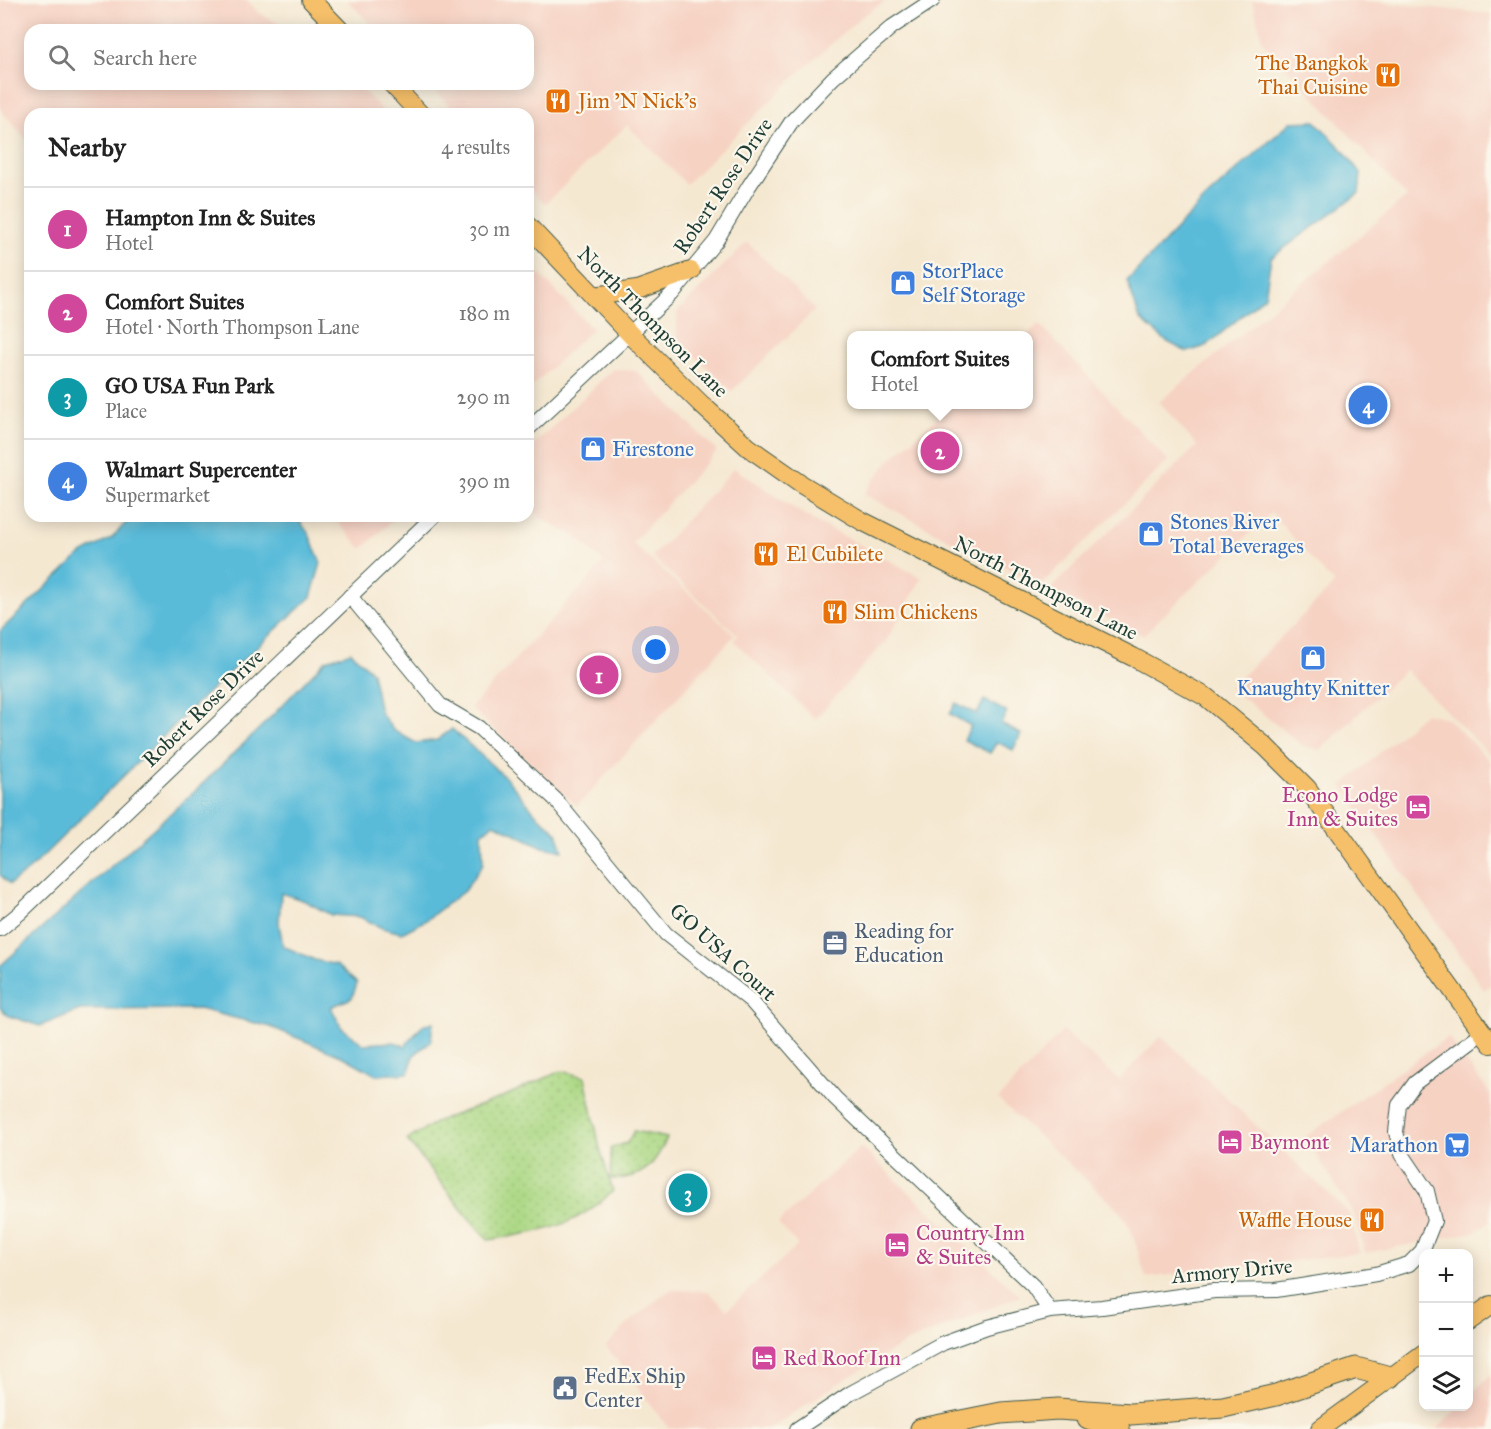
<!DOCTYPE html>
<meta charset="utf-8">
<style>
:root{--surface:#fff;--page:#f2f2f2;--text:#222;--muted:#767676;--line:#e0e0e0;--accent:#2563eb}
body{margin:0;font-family:"IM FELL Great Primer",serif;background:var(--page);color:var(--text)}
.controls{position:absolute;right:18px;bottom:18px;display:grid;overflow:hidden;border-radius:12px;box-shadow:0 3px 15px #0003}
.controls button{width:54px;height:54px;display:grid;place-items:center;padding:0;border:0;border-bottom:2px solid var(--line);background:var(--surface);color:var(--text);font:30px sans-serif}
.you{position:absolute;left:656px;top:650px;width:21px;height:21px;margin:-15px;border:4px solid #fff;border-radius:50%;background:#1a73e8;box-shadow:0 0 0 9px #1a73e833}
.badge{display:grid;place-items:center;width:39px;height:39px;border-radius:50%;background:var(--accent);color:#fff;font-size:20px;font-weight:700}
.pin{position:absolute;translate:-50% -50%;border:3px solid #fff;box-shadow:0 2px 6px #0006}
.popup{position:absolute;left:847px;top:331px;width:186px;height:78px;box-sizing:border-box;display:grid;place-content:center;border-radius:12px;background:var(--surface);filter:drop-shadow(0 2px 4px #0005);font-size:20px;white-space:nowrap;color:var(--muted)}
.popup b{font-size:22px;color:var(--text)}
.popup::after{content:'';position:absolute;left:50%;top:100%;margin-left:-12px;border:12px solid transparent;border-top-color:var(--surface)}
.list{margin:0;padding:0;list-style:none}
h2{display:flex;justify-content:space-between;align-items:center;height:78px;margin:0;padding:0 24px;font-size:26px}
h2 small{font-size:20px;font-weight:400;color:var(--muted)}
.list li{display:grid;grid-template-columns:39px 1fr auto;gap:18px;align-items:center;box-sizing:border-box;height:84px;padding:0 24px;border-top:2px solid var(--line)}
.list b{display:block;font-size:22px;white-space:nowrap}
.list p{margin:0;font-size:20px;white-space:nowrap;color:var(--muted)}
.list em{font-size:20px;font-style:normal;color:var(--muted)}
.icon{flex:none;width:33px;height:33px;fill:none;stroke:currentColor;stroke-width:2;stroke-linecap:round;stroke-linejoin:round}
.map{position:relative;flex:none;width:1491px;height:1429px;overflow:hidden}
.search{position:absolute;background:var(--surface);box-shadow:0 3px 15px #0003;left:24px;top:24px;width:510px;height:66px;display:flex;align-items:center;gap:15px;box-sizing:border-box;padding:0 21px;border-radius:18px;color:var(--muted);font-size:22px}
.panel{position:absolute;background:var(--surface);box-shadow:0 3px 15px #0003;left:24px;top:108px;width:510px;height:414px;border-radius:18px}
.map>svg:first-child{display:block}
.built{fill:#f6d2c3}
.grass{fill:url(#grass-dots);stroke:#668a5c;stroke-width:1.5}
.water{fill:#5abbd9;stroke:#3c7c86;stroke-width:1.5}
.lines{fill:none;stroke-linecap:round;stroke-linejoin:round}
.minor-casing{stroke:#3f574c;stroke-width:16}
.major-casing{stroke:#3f574c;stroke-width:20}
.highway-casing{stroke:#3f574c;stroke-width:23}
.minor{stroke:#fff;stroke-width:14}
.major{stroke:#f6c06b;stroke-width:18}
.highway{stroke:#f6c06b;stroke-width:21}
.labels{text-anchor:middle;stroke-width:4.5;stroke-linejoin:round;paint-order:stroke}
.food-label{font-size:21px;fill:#c56008;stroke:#fbf7ec;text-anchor:start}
.street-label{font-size:21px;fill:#1f3d34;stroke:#fbf7ec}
.shop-label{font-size:21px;fill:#366cbe;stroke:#fbf7ec;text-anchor:start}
.hotel-label{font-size:21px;fill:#b23c85;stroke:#fbf7ec;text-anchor:start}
.service-label{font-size:21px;fill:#4e5e75;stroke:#fbf7ec;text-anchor:start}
</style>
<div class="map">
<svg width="1491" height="1429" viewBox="0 0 1491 1429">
<defs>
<pattern id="grass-dots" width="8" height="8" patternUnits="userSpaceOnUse" patternTransform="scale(1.5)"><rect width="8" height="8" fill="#acd884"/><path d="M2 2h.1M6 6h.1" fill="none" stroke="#94ba73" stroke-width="1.8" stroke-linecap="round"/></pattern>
</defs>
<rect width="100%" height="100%" fill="#fbf7ec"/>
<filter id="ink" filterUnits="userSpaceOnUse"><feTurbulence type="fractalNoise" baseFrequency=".0167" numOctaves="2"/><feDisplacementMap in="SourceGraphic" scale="12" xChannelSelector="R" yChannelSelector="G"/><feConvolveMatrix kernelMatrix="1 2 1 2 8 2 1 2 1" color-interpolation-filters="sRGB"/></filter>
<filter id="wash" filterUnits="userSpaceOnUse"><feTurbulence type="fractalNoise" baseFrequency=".008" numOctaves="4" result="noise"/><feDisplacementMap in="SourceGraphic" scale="24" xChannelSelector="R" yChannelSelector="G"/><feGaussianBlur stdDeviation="1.35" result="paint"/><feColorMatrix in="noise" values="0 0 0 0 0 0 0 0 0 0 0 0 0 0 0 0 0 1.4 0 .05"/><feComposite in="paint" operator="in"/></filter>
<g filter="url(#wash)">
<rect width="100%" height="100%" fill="#f5e8d1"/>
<g class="built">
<path d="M 0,0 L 247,0 L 258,12 L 290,30 L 30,30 L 30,84 L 357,84 L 386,114 L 30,114 L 30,144 L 0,109 Z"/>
<path d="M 347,0 L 887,0 L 860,18 L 796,76 L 686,184 L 627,125 L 545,204 L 528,187 L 528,114 L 457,114 L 428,84 L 528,84 L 528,30 L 376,30 Z"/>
<path d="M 1252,0 L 1360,0 L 1491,14 L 1491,756 L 1405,670 L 1320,750 L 1303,746 L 1230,688 L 1334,584 L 1271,513 L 1143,635 L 1049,590 L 1197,446 L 1159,402 L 1407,197 L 1263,42 Z"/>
<path d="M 747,242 L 815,310 L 732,391 L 677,339 L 677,312 Z"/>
<path d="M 528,262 L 592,329 L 528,390 Z"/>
<path d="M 1039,324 L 1168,461 L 1041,585 L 952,541 L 864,494 L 888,462 L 951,405 L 1028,404 L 1028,336 L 1027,335 Z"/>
<path d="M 613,369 L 636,371 L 717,451 L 632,543 L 735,635 L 577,806 L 471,708 L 604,562 L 576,537 L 541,518 L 528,504 L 528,450 Z"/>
<path d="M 734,468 L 806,516 L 922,578 L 886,641 L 815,719 L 734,641 L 738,635 L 652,557 Z"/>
<path d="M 332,516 L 397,516 L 362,549 Z"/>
<path d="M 1425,713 L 1447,718 L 1491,762 L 1491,985 L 1484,990 L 1342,786 Z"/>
<path d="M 1063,1031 L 1119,1080 L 1161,1036 L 1349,1213 L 1360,1253 L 1146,1278 L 1131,1229 L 1119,1210 L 998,1099 Z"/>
<path d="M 1448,1037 L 1491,1095 L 1491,1220 L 1475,1232 L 1365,1253 L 1353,1212 L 1305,1137 Z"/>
<path d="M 861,1147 L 1020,1296 L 907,1342 L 844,1380 L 769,1429 L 669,1429 L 606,1346 L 633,1319 L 670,1290 L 708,1291 L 727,1310 L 798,1245 L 778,1223 Z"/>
<path d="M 1491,1374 L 1491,1429 L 1437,1429 L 1459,1407 L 1468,1406 L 1469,1397 Z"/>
</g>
<g class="grass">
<path d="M 561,1071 L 585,1077 L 600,1149 L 613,1191 C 572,1230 542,1231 489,1240 L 468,1217 L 407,1140 L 438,1121 L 503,1097 Z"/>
<path d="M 634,1131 L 667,1138 C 655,1165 643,1179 611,1179 L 611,1148 L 627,1143 Z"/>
</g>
<g class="water">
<path d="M 1315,121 L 1343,150 L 1361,174 L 1359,193 L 1271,258 L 1265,296 L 1206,346 L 1187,352 L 1166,341 L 1140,319 L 1127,281 L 1206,198 L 1291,122 Z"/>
<path d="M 132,516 L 296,516 L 309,534 L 321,563 L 311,597 L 203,697 L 30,869 L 10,884 L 0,875 L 0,631 L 80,555 L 112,538 Z"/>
<path d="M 351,652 L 372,672 L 380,712 L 393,730 L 416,743 L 437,740 L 452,729 L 506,778 L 538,816 L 557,832 L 563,851 L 543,847 L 494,823 L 482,833 L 483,864 L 464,891 L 426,920 L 402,933 L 382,928 L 360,917 L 331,915 L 305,901 L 281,893 L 279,923 L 283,946 L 315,960 L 336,965 L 357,983 L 352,998 L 331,1007 L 341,1027 L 363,1044 L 394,1042 L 405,1046 L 423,1025 L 433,1022 L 431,1041 L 413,1056 L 409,1073 L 376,1075 L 346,1058 L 271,1027 L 199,1009 L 80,1010 L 40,1026 L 9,1016 L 0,1008 L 0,966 L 193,793 L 266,722 L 326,660 Z"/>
<path d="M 984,700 L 1007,712 L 1001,724 L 1021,734 L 1013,750 L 997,742 L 990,753 L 964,740 L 971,726 L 950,714 L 956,703 L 977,714 Z"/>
</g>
</g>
<g filter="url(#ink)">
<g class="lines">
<g class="minor-casing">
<g id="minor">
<path d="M 528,429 L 672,294 L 716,241 L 749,186 L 792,121 L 833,78 L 892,27 L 933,0"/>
<path d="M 350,596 L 440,705 L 479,728 L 555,799 L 666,934 L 751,1001 L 835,1098 L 1033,1286 L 1050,1311"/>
<path d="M 0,929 L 21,912 L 434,516"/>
<path d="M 797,1429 L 851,1393 L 943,1343 L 987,1327 L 1050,1311 L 1102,1307 L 1214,1291 L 1276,1290 L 1376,1274 L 1409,1264 L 1422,1251 L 1434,1221 L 1427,1191 L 1402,1154 L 1396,1132 L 1399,1105 L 1415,1083 L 1483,1032"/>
</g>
</g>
<g class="major-casing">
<g id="major">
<path d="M 311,0 L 340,30"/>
<path d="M 392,84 L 420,114"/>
<path d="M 528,226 L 630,334 L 702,405 L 748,447 L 801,484 L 862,521 L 1133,657 L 1206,697 L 1265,746 L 1307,788 L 1491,1044"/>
<path d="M 594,296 L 637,290 L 691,271"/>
<path d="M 1468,1321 L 1491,1305"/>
<path d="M 1320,1429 L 1424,1353"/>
</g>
</g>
<g class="highway-casing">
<g id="highway">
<path d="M 1088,1419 L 1119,1429"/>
<path d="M 921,1429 L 1001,1413 L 1058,1409 L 1131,1414 L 1223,1407 L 1276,1395 L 1356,1368 L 1390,1377"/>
</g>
</g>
<use href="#minor" class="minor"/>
<use href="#major" class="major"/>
<use href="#highway" class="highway"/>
</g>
</g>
<defs>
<g id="restaurant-square" transform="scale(1.35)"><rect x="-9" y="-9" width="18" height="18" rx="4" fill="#e8710a" stroke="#fbf7ec"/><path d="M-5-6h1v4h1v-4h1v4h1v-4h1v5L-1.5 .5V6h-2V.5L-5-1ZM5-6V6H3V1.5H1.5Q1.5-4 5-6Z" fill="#fff"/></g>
<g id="shop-square" transform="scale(1.35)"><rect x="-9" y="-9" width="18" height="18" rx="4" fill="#3f7fe0" stroke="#fbf7ec"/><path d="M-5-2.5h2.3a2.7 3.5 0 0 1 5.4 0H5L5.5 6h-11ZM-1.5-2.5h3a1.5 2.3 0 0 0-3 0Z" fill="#fff"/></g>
<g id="hotel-square" transform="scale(1.35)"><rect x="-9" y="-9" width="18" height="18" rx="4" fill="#d1479c" stroke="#fbf7ec"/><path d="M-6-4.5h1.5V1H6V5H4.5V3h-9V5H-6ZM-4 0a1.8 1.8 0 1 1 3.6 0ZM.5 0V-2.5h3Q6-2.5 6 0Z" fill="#fff"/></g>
<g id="office-square" transform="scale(1.35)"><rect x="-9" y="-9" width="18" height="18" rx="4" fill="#5c6f8a" stroke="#fbf7ec"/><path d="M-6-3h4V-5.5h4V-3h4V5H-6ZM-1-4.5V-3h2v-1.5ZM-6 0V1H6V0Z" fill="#fff"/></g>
<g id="supermarket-square" transform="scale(1.35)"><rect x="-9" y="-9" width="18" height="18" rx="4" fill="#3f7fe0" stroke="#fbf7ec"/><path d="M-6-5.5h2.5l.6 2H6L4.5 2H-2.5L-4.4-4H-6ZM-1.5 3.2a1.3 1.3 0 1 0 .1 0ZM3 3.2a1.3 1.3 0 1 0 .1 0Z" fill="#fff"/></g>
<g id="civic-square" transform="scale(1.35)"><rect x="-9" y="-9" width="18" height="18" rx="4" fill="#5c6f8a" stroke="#fbf7ec"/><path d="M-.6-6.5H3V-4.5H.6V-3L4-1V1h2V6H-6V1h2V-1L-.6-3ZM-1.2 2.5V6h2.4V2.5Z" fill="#fff"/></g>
</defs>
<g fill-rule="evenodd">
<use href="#restaurant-square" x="1388" y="75"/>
<use href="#restaurant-square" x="558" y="101"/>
<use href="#shop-square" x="903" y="283"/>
<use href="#shop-square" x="593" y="449"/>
<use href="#shop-square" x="1151" y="534"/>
<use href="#restaurant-square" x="766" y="554"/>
<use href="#restaurant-square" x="835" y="612"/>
<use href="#shop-square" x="1313" y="658"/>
<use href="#hotel-square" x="1418" y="807"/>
<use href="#office-square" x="835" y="943"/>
<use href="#hotel-square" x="1230" y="1142"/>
<use href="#supermarket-square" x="1457" y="1145"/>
<use href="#restaurant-square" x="1372" y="1220"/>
<use href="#hotel-square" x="897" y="1245"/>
<use href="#hotel-square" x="764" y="1358"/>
<use href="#civic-square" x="565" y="1388"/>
</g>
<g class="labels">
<g class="food-label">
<text x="1368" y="70" text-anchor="end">The Bangkok<tspan x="1368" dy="24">Thai Cuisine</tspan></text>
<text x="578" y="108">Jim 'N Nick's</text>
<text x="786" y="561">El Cubilete</text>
<text x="854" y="619">Slim Chickens</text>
<text x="1352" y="1227" text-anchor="end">Waffle House</text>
</g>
<g class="street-label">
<text transform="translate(723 186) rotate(-56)" y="7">Robert Rose Drive</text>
<text transform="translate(653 322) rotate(45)" y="7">North Thompson Lane</text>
<text transform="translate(1046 588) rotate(27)" y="7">North Thompson Lane</text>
<text transform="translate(203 708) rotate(-44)" y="7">Robert Rose Drive</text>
<text transform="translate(723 952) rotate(42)" y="7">GO USA Court</text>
<text transform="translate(1232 1271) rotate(-5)" y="7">Armory Drive</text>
</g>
<g class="shop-label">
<text x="922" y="278">StorPlace<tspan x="922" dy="24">Self Storage</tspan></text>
<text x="612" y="456">Firestone</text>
<text x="1170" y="529">Stones River<tspan x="1170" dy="24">Total Beverages</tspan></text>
<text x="1313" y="695" text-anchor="middle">Knaughty Knitter</text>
<text x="1438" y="1152" text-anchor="end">Marathon</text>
</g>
<g class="hotel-label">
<text x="1398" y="802" text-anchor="end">Econo Lodge<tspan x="1398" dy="24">Inn &amp; Suites</tspan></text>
<text x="1250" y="1149">Baymont</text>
<text x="916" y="1240">Country Inn<tspan x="916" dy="24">&amp; Suites</tspan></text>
<text x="783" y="1365">Red Roof Inn</text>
</g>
<g class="service-label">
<text x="854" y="938">Reading for<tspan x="854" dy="24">Education</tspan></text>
<text x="584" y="1383">FedEx Ship<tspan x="584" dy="24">Center</tspan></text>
</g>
</g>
</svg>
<div class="controls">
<button>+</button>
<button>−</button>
<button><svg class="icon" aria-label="layers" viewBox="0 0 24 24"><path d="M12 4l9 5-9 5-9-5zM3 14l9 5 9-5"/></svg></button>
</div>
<div class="you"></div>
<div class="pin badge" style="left:599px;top:675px;background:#d1479c">1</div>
<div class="pin badge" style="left:940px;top:451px;background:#d1479c">2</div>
<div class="popup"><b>Comfort Suites</b>Hotel</div>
<div class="pin badge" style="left:688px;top:1193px;background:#0f9aa8">3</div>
<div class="pin badge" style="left:1368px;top:405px;background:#3f7fe0">4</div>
<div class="search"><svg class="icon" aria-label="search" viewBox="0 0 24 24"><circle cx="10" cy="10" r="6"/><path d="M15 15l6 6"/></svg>Search here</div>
<section class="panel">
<h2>Nearby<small>4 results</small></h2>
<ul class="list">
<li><span class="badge" style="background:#d1479c">1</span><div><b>Hampton Inn &amp; Suites</b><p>Hotel</p></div><em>30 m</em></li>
<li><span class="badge" style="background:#d1479c">2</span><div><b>Comfort Suites</b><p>Hotel · North Thompson Lane</p></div><em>180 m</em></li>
<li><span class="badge" style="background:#0f9aa8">3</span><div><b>GO USA Fun Park</b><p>Place</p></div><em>290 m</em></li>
<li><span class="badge" style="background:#3f7fe0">4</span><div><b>Walmart Supercenter</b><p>Supermarket</p></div><em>390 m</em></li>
</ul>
</section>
</div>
